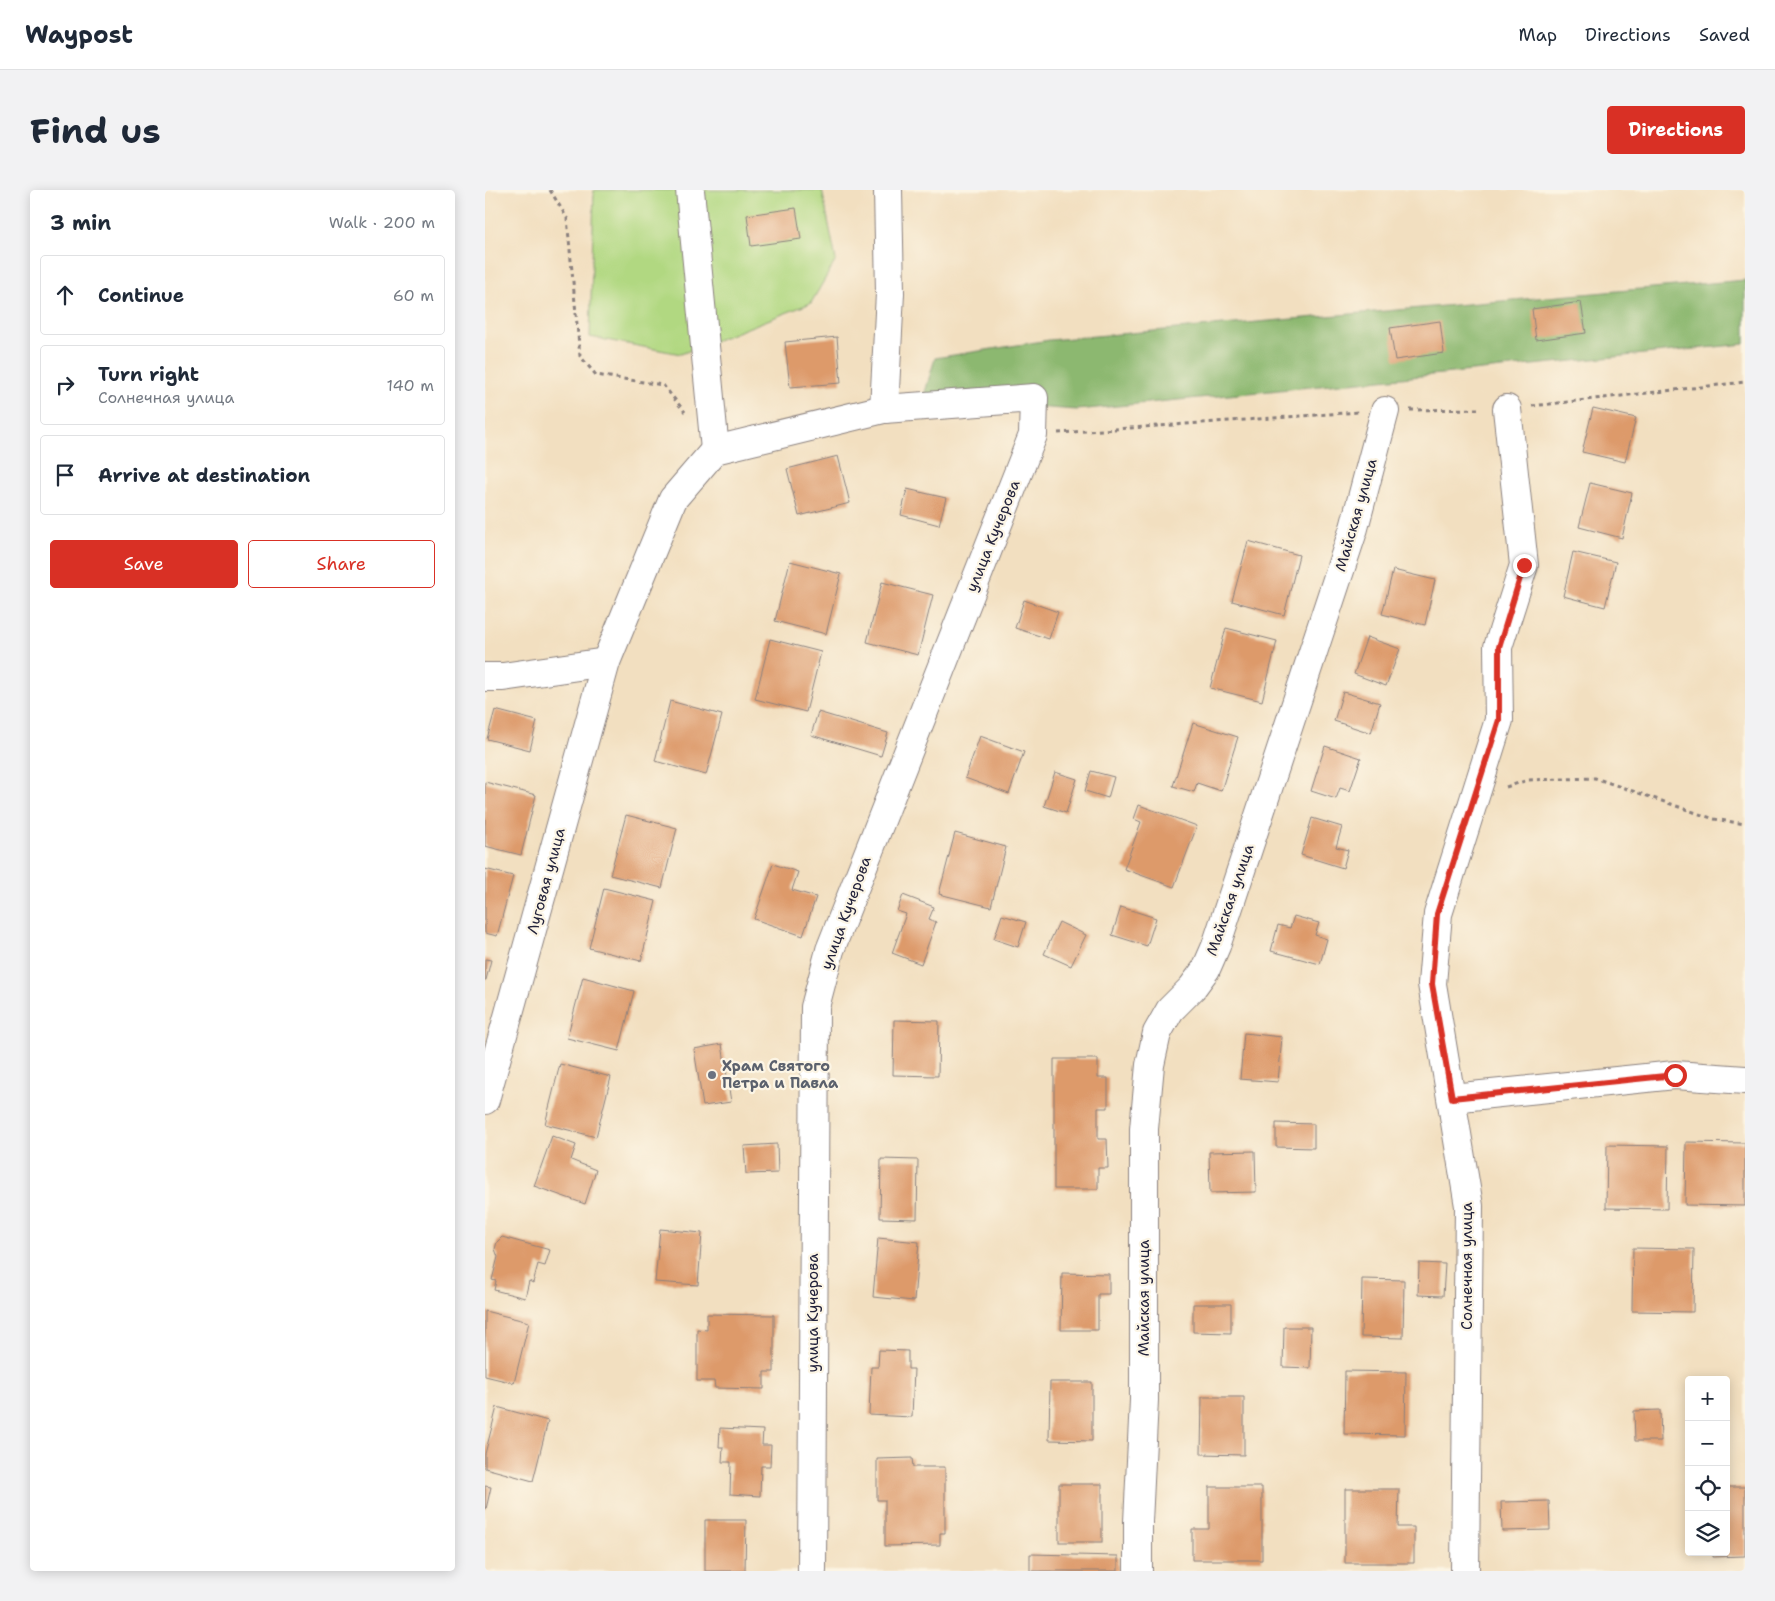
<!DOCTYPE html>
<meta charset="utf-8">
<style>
:root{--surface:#fff;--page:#f2f2f3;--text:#1f2937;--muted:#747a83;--line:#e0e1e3;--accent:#d93025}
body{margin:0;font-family:"Shantell Sans",sans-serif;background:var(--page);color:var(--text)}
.controls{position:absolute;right:15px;bottom:15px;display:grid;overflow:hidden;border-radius:5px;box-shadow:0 2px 12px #0003}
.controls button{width:45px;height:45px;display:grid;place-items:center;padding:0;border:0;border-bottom:1px solid var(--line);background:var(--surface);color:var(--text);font:25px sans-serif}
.stop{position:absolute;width:15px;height:15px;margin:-11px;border:4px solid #d93025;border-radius:50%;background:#fff}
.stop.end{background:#d93025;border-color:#fff;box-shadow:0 1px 5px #0008}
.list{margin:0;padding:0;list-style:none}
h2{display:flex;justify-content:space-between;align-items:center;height:65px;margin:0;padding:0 20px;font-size:21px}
h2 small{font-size:16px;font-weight:400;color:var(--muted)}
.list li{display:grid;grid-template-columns:32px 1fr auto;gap:15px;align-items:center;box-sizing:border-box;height:80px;margin:0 10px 10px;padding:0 10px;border:1px solid var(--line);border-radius:5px}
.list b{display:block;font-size:19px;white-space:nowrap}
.list p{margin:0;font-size:16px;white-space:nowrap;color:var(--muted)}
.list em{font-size:16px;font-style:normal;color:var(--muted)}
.actions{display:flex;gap:10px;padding:15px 20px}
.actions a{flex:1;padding:11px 0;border:1px solid var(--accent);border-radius:5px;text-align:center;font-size:18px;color:var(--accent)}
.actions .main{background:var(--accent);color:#fff}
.icon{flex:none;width:28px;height:28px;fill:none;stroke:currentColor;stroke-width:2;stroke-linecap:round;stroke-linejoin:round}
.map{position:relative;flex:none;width:1260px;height:1381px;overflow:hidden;border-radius:5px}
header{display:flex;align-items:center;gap:30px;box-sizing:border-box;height:70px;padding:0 25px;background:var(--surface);border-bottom:1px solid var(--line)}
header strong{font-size:24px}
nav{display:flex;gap:28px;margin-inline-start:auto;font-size:18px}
.intro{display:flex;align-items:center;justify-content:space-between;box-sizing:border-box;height:120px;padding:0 30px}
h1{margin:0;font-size:35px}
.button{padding:12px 22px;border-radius:5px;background:var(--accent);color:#fff;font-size:18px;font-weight:700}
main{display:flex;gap:30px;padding:0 30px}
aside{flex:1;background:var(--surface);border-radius:5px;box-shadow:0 2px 12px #0003}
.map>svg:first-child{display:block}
.green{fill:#b1d881;stroke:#6a7d5e}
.forest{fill:#8cb86f;stroke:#576d55}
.building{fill:#dd9a6a}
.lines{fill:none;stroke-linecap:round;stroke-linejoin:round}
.minor-casing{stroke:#8a807e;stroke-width:30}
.path{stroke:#8a807e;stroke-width:3;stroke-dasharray:4 4;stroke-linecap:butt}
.minor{stroke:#fff;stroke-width:28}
.route{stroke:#d93025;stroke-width:6}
.worship-dot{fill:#6b7280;stroke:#fcf5e5;stroke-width:2}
.labels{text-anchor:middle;stroke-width:4.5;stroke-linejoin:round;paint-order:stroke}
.street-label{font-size:15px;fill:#22223b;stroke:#fcf5e5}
.worship-label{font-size:15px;font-weight:bold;fill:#5b616d;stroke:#fcf5e5;text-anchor:start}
</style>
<header>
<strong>Waypost</strong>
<nav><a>Map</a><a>Directions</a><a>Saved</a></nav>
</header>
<div class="intro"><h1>Find us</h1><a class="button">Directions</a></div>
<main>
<aside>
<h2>3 min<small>Walk · 200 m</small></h2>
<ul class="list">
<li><svg class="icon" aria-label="ahead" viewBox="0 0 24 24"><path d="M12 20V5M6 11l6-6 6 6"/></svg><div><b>Continue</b></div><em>60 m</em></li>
<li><svg class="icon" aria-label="right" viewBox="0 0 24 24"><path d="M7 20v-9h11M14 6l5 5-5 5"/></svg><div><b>Turn right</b><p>Солнечная улица</p></div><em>140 m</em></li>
<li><svg class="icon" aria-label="arrive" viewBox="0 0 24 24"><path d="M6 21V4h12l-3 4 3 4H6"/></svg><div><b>Arrive at destination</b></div></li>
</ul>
<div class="actions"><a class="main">Save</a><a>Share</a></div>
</aside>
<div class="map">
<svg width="1260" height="1381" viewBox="0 0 1260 1381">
<rect width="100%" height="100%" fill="#fcf5e5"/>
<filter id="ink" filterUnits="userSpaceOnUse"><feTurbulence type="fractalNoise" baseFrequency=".02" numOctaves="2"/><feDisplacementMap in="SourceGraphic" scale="10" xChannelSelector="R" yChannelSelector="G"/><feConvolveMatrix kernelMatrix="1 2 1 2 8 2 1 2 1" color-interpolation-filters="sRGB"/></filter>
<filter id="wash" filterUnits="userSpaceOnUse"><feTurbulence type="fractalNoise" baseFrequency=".0096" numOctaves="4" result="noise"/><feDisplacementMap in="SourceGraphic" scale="20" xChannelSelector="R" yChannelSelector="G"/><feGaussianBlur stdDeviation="1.12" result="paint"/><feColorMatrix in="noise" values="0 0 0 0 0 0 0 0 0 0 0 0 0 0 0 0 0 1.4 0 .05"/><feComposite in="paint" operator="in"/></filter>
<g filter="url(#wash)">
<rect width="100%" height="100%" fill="#f2dfc0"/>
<path class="green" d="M 109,0 L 337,0 L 351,70 L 326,113 L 196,164 L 105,147 Z"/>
<path class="forest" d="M 1260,90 L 1260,154 L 592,220 L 438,209 L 450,168 L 564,150 Z"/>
<g id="blocks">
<g class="building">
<path d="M 311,18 L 316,49 L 266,56 L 262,25 Z"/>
<path d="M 1096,112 L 1101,143 L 1051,150 L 1047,119 Z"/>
<path d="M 955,131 L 959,163 L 910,170 L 905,138 Z"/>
<path d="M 352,147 L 356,193 L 305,197 L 300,152 Z"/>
<path d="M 1108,218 L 1151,228 L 1140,272 L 1097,262 Z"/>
<path d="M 353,266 L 365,313 L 314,326 L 302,279 Z"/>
<path d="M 1105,293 L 1147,303 L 1137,348 L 1094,337 Z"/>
<path d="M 422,299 L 461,308 L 454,335 L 416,325 Z"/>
<path d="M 763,351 L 814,365 L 799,425 L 747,411 Z"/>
<path d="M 1088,362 L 1131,372 L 1120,417 L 1078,406 Z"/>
<path d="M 305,371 L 356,384 L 341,444 L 290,431 Z"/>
<path d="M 908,380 L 950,390 L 940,435 L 897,424 Z"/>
<path d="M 397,392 L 448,405 L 433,465 L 382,452 Z"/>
<path d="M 539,410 L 573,422 L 564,449 L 530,438 Z"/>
<path d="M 741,438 L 792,451 L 777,511 L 725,498 Z"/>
<path d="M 882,447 L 915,459 L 901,496 L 869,484 Z"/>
<path d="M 285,449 L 336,462 L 321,522 L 270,509 Z"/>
<path d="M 858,502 L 895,513 L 886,543 L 849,531 Z"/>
<path d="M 185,511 L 237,525 L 221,585 L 170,571 Z"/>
<path d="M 10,520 L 52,531 L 45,560 L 2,549 Z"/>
<path d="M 333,522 L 403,543 L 396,566 L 326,545 Z"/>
<path d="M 708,533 L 753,547 L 736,601 L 712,593 L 709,602 L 688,596 Z"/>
<path d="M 495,546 L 539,562 L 524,604 L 480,588 Z"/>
<path d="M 840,556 L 876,568 L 865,601 L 855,598 L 851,609 L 826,601 Z"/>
<path d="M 606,581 L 629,587 L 623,608 L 600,601 Z"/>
<path d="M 570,582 L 592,589 L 581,623 L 559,616 Z"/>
<path d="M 0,592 L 51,605 L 36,665 L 0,656 Z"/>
<path d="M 654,615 L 712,636 L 689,697 L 639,679 L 656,632 L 649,629 Z"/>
<path d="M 141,625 L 192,638 L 177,698 L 125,685 Z"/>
<path d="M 827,628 L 857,637 L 851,657 L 863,660 L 858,678 L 816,665 Z"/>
<path d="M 470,643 L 521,657 L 506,717 L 454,704 Z"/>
<path d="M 288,674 L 313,682 L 307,700 L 331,707 L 318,746 L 269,729 Z"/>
<path d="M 0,679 L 28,686 L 12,746 L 0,743 Z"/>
<path d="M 119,698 L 171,711 L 156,771 L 104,758 Z"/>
<path d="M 418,705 L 449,717 L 444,729 L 451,732 L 436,774 L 407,763 L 421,724 L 412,721 Z"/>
<path d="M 636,717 L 671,728 L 662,756 L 627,745 Z"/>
<path d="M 517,725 L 541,732 L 533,757 L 509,749 Z"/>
<path d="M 809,726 L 834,733 L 830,745 L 842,749 L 835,774 L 786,761 L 793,735 L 805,738 Z"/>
<path d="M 574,732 L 601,745 L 586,776 L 559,764 Z"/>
<path d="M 0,769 L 6,770 L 1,790 L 0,790 Z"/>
<path d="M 98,787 L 149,801 L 134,861 L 82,848 Z"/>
<path d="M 409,830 L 454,831 L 453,886 L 408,885 Z"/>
<path d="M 759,843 L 797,847 L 793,892 L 755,889 Z"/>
<path d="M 237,854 L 246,912 L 218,916 L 209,859 Z"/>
<path d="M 569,869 L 613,869 L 613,888 L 623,888 L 623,918 L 613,918 L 613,949 L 622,949 L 623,978 L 613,978 L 613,999 L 569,999 Z"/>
<path d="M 75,874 L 126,887 L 111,947 L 60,934 Z"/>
<path d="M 791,933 L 829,934 L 829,958 L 791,957 Z"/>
<path d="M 67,946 L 91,955 L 86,970 L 111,980 L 100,1014 L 49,996 Z"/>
<path d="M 1201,952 L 1260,953 L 1260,1016 L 1200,1015 Z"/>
<path d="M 292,954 L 293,983 L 261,984 L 259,956 Z"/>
<path d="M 1122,955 L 1183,956 L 1182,1019 L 1121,1018 Z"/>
<path d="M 770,961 L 771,1002 L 725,1003 L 724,962 Z"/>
<path d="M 396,969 L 433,970 L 432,1029 L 395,1028 Z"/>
<path d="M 175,1039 L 217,1043 L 213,1095 L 170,1092 Z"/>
<path d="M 17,1047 L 65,1060 L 60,1076 L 53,1074 L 48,1093 L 44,1091 L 40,1108 L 9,1100 L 11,1091 L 7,1090 L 13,1067 L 10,1059 L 12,1052 Z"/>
<path d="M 393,1048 L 434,1052 L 429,1111 L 388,1107 Z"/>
<path d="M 1148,1058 L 1209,1059 L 1208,1122 L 1147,1121 Z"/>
<path d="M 934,1073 L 960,1074 L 958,1106 L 933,1105 Z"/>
<path d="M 577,1083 L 624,1084 L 624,1104 L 613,1104 L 613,1140 L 576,1140 Z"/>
<path d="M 877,1089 L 919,1090 L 918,1148 L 876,1147 Z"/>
<path d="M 708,1114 L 746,1114 L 746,1143 L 708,1142 Z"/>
<path d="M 0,1121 L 44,1132 L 29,1193 L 0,1186 Z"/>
<path d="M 222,1124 L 289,1125 L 289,1182 L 279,1182 L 279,1199 L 230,1198 L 229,1191 L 212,1191 L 212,1139 L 222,1140 Z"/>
<path d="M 799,1137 L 826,1137 L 825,1178 L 798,1177 Z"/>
<path d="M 394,1160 L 423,1161 L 423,1179 L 429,1179 L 427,1227 L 384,1225 L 386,1177 L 393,1177 Z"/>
<path d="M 860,1181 L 921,1182 L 920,1245 L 859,1244 Z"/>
<path d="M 565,1192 L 607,1192 L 607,1251 L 564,1250 Z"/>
<path d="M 717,1207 L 759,1207 L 759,1265 L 716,1264 Z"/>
<path d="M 12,1217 L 63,1231 L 48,1291 L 0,1278 L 0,1264 Z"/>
<path d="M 1175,1220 L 1176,1251 L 1150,1251 L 1149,1221 Z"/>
<path d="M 235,1238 L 278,1240 L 277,1255 L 286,1255 L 285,1276 L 276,1276 L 275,1306 L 245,1304 L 246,1272 L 237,1272 L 238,1257 L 234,1257 Z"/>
<path d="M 427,1268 L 428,1277 L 460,1277 L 460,1343 L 455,1343 L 455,1355 L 400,1356 L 400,1310 L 392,1310 L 392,1269 Z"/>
<rect x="574" y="1294" width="43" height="58"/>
<path d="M 0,1296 L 6,1297 L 1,1319 L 0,1319 Z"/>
<path d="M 724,1297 L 777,1297 L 777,1370 L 707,1370 L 707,1339 L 724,1339 Z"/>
<path d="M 1241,1297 L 1260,1297 L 1260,1366 L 1228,1367 L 1228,1362 L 1241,1362 Z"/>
<path d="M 860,1299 L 914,1299 L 913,1337 L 929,1337 L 929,1373 L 860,1373 Z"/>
<path d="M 1064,1311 L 1065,1340 L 1017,1341 L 1016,1312 Z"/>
<path d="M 220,1330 L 261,1330 L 260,1381 L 220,1381 Z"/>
<path d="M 545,1364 L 633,1366 L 633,1381 L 545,1381 Z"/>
</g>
</g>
</g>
<g filter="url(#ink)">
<use href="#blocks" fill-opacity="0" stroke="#8a807e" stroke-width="1"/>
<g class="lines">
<g class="minor-casing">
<g id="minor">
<path d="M 205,0 L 230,260"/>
<path d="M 399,219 L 405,103 L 403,0"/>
<path d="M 0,487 L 18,487 L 121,472"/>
<path d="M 967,908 L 1190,885 L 1260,890"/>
<path d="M 0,910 L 121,472 L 188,309 L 230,260 L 399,219 L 549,208 L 548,245 L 345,760 L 330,817 L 327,1381"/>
<path d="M 653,1381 L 653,1332 L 659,1210 L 659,939 L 665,875 L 672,843 L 685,820 L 707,798 L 721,779 L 731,756 L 869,338 L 900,221"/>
<path d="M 980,1381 L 984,1016 L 947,794 L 953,724 L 1014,530 L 1013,457 L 1039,375 L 1022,219"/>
</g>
</g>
<g class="path">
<path d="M 65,0 L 82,28 L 95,166 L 111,185 L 178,195 L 200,222"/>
<path d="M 1047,216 L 1260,192"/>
<path d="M 925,220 L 996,219"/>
<path d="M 573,243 L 874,222"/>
<path d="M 1021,597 L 1043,590 L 1110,588 L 1229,629 L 1260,634"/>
</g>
<use href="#minor" class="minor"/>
</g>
</g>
<g class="lines" filter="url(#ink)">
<path class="route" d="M 1039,375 L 1014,457 L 1014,530 L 952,724 L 947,794 L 967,908 L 1190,885"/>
</g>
<circle class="worship-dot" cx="227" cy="885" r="5"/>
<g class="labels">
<g class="street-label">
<text transform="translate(871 325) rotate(-74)" y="5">Майская улица</text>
<text transform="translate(508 346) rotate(-68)" y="5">улица Кучерова</text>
<text transform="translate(61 691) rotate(-75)" y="5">Луговая улица</text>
<text transform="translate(745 710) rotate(-71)" y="5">Майская улица</text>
<text transform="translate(361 723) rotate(-70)" y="5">улица Кучерова</text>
<text transform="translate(982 1076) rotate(-90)" y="5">Солнечная улица</text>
<text transform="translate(659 1108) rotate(-90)" y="5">Майская улица</text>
<text transform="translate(328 1123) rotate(-90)" y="5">улица Кучерова</text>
</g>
<g class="worship-label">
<text x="237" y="881">Храм Святого<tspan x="237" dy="17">Петра и Павла</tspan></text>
</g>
</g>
</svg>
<div class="controls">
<button>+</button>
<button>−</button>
<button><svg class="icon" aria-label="locate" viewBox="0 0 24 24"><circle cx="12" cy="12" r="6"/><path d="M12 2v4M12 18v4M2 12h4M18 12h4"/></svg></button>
<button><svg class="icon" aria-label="layers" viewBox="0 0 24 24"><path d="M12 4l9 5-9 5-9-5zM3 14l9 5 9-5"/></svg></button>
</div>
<div class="stop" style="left:1190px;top:885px"></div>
<div class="stop end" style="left:1039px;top:375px"></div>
</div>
</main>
